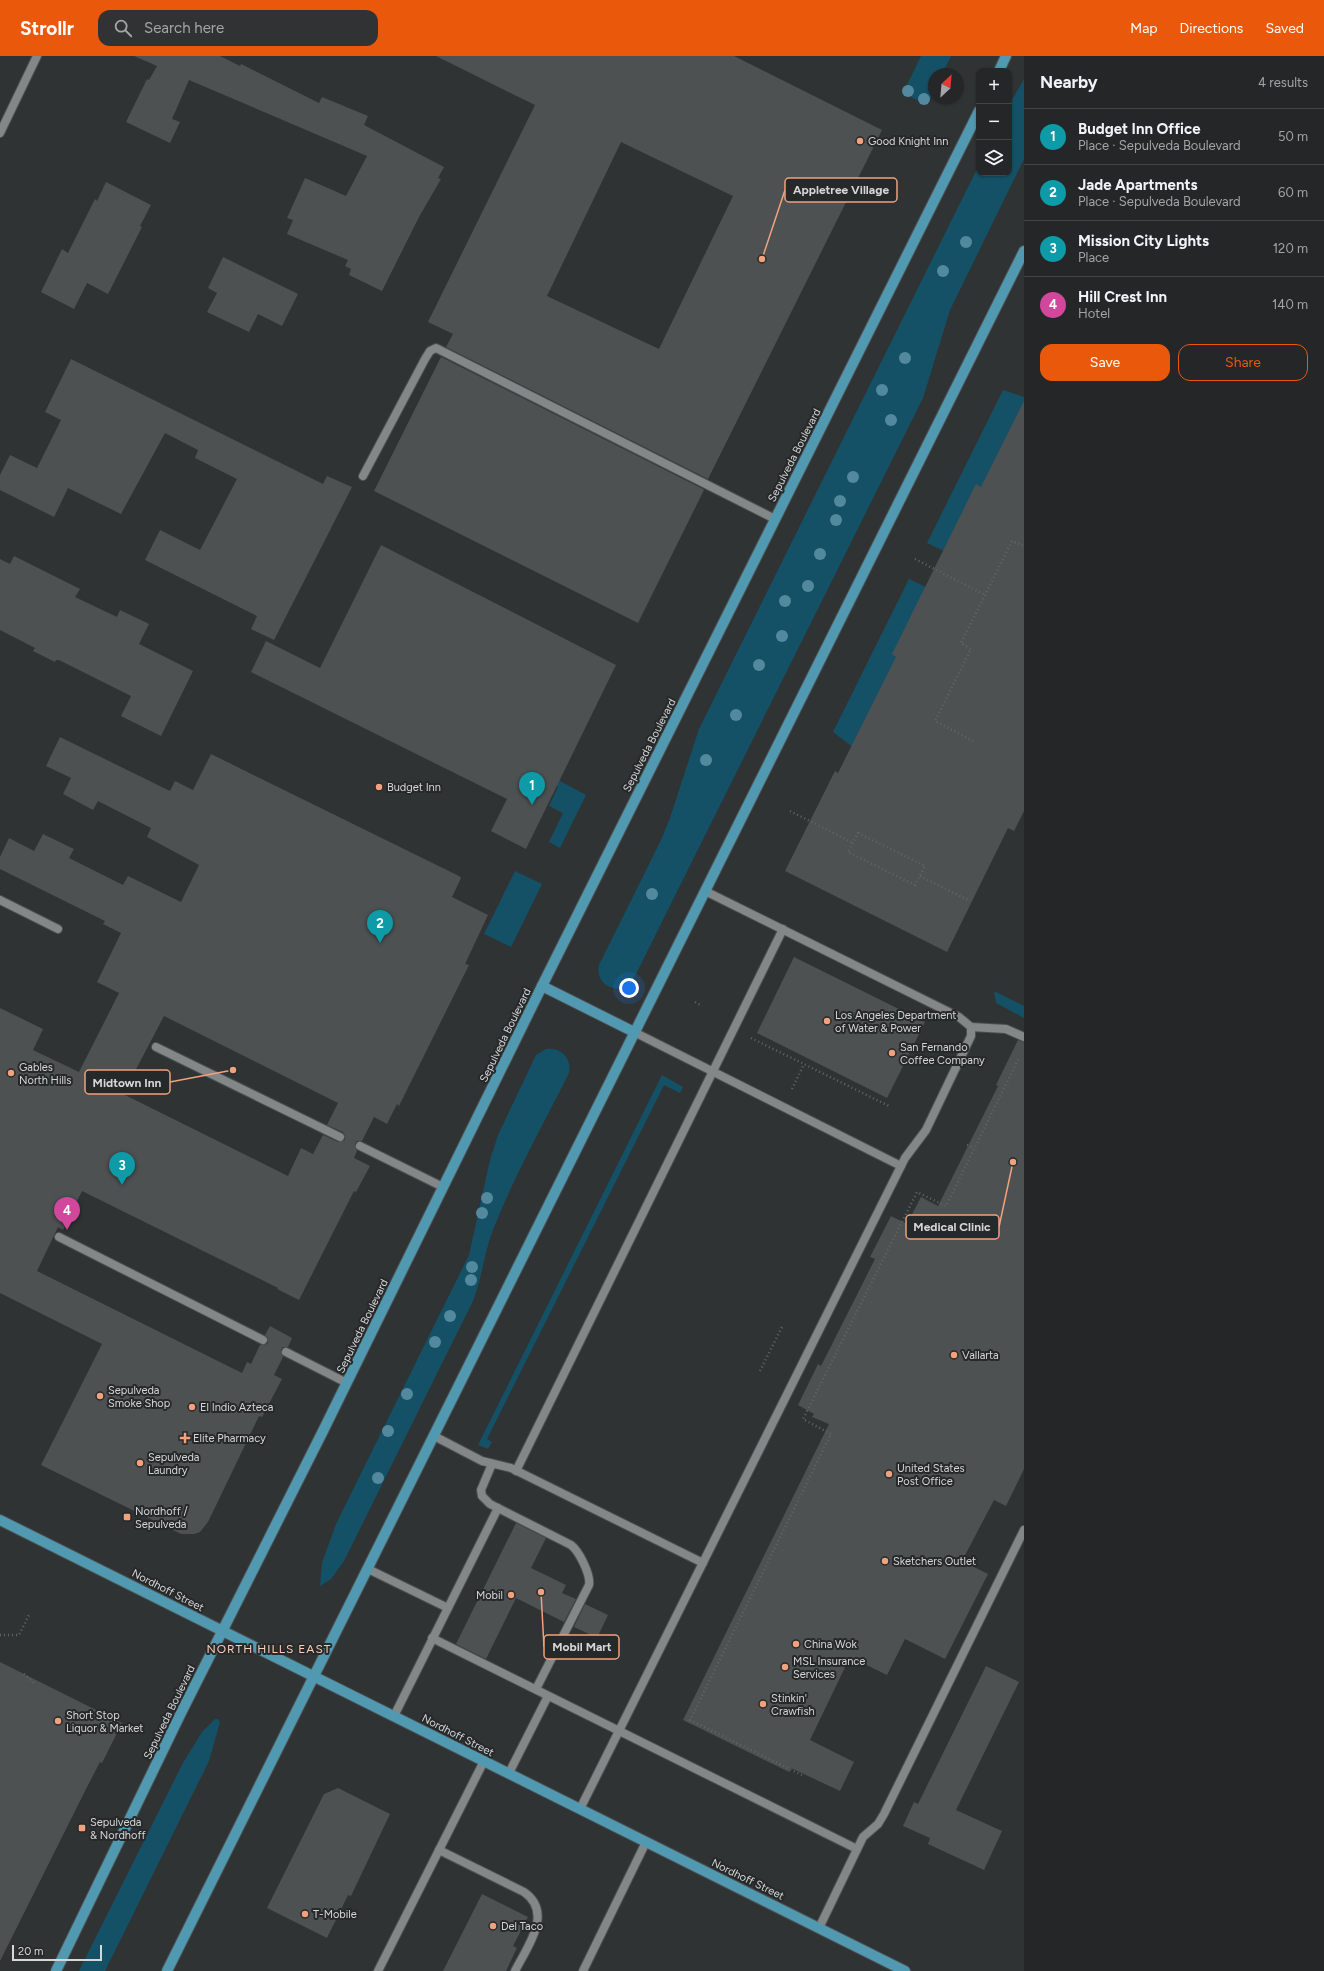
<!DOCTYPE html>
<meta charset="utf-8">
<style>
:root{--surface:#242627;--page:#303233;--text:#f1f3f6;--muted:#a3a5a7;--line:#414344;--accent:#ea580c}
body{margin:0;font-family:Figtree,sans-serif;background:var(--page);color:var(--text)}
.controls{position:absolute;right:12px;top:12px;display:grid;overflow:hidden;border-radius:8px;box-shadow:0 1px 3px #0004}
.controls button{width:36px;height:36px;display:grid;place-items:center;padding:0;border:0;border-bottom:1px solid var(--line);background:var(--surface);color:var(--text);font:20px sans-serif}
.compass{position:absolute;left:928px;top:12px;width:36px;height:36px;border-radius:50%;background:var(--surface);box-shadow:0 1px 3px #0004;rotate:26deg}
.scale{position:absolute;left:12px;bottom:10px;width:90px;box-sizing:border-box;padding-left:4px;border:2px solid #d5d7d8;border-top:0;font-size:11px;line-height:14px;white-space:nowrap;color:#d5d7d8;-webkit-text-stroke:3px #26292a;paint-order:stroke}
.you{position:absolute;left:629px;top:932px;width:14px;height:14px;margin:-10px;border:3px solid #fff;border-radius:50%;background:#1a73e8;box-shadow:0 0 0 6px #1a73e833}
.badge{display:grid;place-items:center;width:26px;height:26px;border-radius:50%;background:var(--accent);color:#fff;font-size:13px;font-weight:700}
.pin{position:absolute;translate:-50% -33px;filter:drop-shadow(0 1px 2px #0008)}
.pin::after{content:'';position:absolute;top:21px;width:14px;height:12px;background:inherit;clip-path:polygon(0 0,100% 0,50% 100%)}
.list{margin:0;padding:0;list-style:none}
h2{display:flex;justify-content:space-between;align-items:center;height:52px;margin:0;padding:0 16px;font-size:17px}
h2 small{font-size:13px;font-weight:400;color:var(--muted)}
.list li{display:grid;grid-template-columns:26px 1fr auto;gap:12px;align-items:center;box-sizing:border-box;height:56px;padding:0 16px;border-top:1px solid var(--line)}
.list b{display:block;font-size:15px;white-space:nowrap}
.list p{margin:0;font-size:13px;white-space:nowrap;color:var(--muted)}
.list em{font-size:13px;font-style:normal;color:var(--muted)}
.actions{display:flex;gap:8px;padding:12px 16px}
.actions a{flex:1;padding:9px 0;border:1px solid var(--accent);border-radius:12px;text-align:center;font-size:14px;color:var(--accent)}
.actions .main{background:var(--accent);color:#fff}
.icon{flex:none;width:22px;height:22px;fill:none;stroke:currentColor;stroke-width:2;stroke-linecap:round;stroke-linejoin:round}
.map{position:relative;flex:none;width:1024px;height:1915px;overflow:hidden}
header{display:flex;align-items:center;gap:24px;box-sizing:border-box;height:56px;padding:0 20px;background:var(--accent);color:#fff}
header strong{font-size:19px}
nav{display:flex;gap:22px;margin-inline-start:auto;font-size:14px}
.search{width:280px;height:36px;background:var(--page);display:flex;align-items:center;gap:10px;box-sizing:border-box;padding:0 14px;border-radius:12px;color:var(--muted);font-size:15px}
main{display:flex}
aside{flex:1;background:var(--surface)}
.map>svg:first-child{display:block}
.green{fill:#145166}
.building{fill:#4d5152;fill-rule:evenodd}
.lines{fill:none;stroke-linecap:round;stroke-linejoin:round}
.lane-casing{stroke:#4d5051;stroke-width:10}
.street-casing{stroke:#4d5051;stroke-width:10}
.primary-casing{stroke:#4d5051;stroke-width:12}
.path{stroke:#626566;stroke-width:2.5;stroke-dasharray:1 3;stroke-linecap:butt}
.lane{stroke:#838788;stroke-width:8}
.street{stroke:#838788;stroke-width:8}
.primary{stroke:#5099b1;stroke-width:10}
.tree{fill:#52899f}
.poi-dot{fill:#f1a17c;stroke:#26292a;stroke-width:1.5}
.labels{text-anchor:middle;stroke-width:4;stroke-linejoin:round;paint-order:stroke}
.poi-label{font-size:11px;fill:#d5d7d8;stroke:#26292a;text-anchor:start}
.street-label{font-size:11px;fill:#d5d7d8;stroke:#26292a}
.neighbourhood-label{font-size:12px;letter-spacing:1px;fill:#fccdb8;stroke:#26292a}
.leader{fill:none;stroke:#f1a17c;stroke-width:1.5}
.callout-dot{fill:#f1a17c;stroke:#26292a;stroke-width:1.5}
.callout{fill:#26292a;stroke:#f1a17c;stroke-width:1.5}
.callout-label{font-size:12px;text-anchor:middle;font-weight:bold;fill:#d5d7d8}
</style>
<header>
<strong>Strollr</strong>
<div class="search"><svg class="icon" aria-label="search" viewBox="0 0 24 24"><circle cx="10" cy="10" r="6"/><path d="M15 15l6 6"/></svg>Search here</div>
<nav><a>Map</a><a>Directions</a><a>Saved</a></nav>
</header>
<main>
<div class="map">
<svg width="1024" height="1915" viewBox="0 0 1024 1915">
<rect width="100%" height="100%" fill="#303334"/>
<g class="green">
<path d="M 921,0 L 951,0 L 942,18 L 934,18 L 934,35 L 927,49 L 903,37 Z"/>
<path d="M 1024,23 L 1024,103 L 950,254 L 923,342 L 634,922 C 622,942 594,931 599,909 L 661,784 L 670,762 L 699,673 L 979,109 L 979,117 L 1009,117 L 1009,49 Z"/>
<path d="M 1003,334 L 1024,341 L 1024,350 L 948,497 L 927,487 Z"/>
<path d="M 909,523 L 930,533 L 854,692 L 833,676 Z"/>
<path d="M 558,724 L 586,739 L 560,792 L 549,786 L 563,757 L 549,750 L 558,731 L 555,729 Z"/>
<path d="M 515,815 L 542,828 L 511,891 L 484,878 Z"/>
<path d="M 994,935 L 1024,950 L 1024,962 L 996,947 Z"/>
<path d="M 546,993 C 561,991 572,1002 569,1017 C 543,1069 514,1120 493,1174 C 484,1197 482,1222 473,1245 L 344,1505 L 331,1523 L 320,1530 L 322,1507 L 336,1468 L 469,1199 L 490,1104 L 498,1079 L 536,999 Z"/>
<path d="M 662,1019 L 683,1031 L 680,1037 L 664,1029 L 487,1383 L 492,1386 L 488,1393 L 478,1389 Z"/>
<path d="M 215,1663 L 218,1663 L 220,1666 L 209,1705 L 105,1915 L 79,1915 L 183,1707 L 202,1676 Z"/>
</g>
<g class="building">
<path d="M 134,0 L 220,0 L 240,10 L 241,8 L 319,47 L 322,41 L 368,60 L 364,69 L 444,111 L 438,122 L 441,123 L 419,161 L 382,235 L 349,219 L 351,213 L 345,210 L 348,204 L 287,178 L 293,164 L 287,162 L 305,122 L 346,140 L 367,100 L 189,24 L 172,63 L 180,66 L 170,87 L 126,66 L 147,23 L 149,24 L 157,10 Z"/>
<path d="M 436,0 L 734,0 L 882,74 L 708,423 L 446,291 L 453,278 L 428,266 L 535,49 ZM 621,86 L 733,140 L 659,293 L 547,240 Z"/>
<path d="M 106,126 L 151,149 L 140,170 L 142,171 L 108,238 L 87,227 L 74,253 L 41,236 L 62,193 L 68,197 L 95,143 L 97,145 Z"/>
<path d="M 223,201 L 298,238 L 282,270 L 258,258 L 249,276 L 207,256 L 217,237 L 208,232 Z"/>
<path d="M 441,301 L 703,433 L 704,434 L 638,567 L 374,435 Z"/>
<path d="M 71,303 L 323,428 L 327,420 L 352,431 L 274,584 L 251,573 L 257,560 L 145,504 L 160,474 L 200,494 L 237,423 L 195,402 L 198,394 L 165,377 L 121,458 L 68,432 L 54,461 L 0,434 L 0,419 L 10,399 L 37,412 L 61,364 L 45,356 Z"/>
<path d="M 1024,345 L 1024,755 L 1014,775 L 1008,772 L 947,896 L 785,815 L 835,715 L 838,717 L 896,601 L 892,598 L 976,428 L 981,431 Z"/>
<path d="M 381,489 L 616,609 L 526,793 L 491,775 L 507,743 L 251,616 L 266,585 L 320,612 Z"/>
<path d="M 14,500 L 80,533 L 75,541 L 117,561 L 120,554 L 149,568 L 139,588 L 193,615 L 161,680 L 121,660 L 131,640 L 59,604 L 56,604 L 55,606 L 33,595 L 35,592 L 0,574 L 0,503 L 10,508 Z"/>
<path d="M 60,681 L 170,735 L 175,725 L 193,734 L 211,698 L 459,820 L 461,822 L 452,841 L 488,859 L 465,908 L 469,909 L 399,1050 L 397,1048 L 387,1068 L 374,1061 L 362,1085 L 357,1085 L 355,1088 L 357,1095 L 354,1102 L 370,1110 L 356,1136 L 354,1135 L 299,1244 L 277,1233 L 278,1232 L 82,1135 L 63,1174 L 58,1171 L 37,1215 L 242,1317 L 247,1306 L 251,1308 L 260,1289 L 264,1289 L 268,1287 L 268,1283 L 265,1279 L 270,1270 L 292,1282 L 288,1291 L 283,1291 L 281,1294 L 283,1301 L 274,1319 L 282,1323 L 262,1361 L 259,1360 L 208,1466 L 200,1476 L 194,1478 L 181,1478 L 41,1409 L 102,1288 L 0,1237 L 0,952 L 43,973 L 33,994 L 79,1016 L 119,937 L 97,926 L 121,877 L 103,868 L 105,865 L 0,813 L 0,801 L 9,782 L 34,795 L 43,778 L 74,793 L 69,802 L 123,829 L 128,820 L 181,846 L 199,809 L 147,781 L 151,772 L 98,745 L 93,754 L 63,738 L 71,722 L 46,710 ZM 164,960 L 338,1047 L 327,1069 L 343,1076 L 345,1080 L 345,1084 L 338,1086 L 323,1079 L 313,1098 L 301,1092 L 288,1120 L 123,1038 Z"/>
<path d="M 794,901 L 925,966 L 887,1042 L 757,977 Z"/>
<path d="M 1018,984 L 1024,986 L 1024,1413 L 1006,1450 L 994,1444 L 962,1505 L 988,1518 L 945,1603 L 905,1583 L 887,1619 L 850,1601 L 810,1684 L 854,1706 L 840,1735 L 791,1712 L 789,1716 L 683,1664 L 829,1368 L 812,1361 L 814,1358 L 798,1349 L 818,1308 L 821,1310 L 875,1203 L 870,1201 L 891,1160 L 907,1168 L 921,1141 L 938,1150 L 998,1030 L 996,1029 Z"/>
<path d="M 516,1467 L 546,1482 L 531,1512 L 566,1529 L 562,1537 L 576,1543 L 564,1566 L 516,1542 L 486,1603 L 456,1588 Z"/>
<path d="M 585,1548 L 608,1559 L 597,1582 L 574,1571 Z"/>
<path d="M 0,1606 L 122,1667 L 102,1707 L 100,1706 L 86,1733 L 0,1905 Z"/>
<path d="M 986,1610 L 1019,1626 L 956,1754 L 1002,1775 L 984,1814 L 928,1788 L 930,1782 L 903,1770 L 914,1746 L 918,1748 Z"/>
<path d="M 338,1732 L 390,1758 L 351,1840 L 348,1839 L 327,1882 L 267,1852 L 324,1738 Z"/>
<path d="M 482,1838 L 528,1861 L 513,1890 L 517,1892 L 506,1915 L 443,1915 Z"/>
</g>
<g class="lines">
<g class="lane-casing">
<g id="lane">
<path d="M 363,420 L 425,303 L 430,295 L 436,292 L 775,463"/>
<path d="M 0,844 L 58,873"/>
<path d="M 971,971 L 1006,973 L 1024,981"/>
<path d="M 634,976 L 901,1110"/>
<path d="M 156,991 L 340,1081"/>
<path d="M 360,1090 L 443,1131"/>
<path d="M 59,1181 L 263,1284"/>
<path d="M 286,1296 L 347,1327"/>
<path d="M 434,1380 L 482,1405 L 511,1412 L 703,1507"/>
<path d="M 492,1408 L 481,1434 L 482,1440 L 490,1448 L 571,1489 C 579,1495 591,1519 589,1529 L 536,1633"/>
<path d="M 516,1415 L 783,873"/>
<path d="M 368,1513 L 448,1552"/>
<path d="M 432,1582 L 857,1793"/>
<path d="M 394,1660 L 498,1452"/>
<path d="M 509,1717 L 548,1640"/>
<path d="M 580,1753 L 905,1102 L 926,1074 L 971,980 L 971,971 L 959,961 L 705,835"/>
<path d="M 439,1794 L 524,1836 C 554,1857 527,1891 515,1915"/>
<path d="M 819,1872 L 863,1781 L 878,1768 L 884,1758 L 1024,1474"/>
<path d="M 378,1915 L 484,1705"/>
<path d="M 583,1915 L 646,1786"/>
</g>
</g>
<g class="street-casing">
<path id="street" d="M 0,77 L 37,0"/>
</g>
<g class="primary-casing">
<g id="primary">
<path d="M 999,15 L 1006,0"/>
<path d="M 542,930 L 634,976"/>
<path d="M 0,1464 L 905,1915"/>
<path d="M 56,1915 L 181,1657 L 323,1375 L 542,930 L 979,55"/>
<path d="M 167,1915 L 1024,195"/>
</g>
</g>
<g class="path">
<path d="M 915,503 L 985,539"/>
<path d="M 973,685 L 935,665 L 971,593 L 961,587 L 1012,485 L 1024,490"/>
<path d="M 790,755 L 853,787"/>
<path d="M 858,777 L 925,810 L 915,829 L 848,796 Z"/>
<path d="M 920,820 L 970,845"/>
<path d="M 695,946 L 702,950"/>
<path d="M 751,982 L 889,1050"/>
<path d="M 792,1033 L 804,1008"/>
<path d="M 967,1089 L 974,1092"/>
<path d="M 760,1315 L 782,1271"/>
<path d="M 0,1579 L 19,1579 L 29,1559"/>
<path d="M 24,1618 L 34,1627"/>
<path d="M 120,1670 L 129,1674"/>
<path d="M 802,1719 L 690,1664 L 831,1378 L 803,1363 L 917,1136 L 946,1150 L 1019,1002"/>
</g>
<use href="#lane" class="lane"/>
<use href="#street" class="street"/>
<use href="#primary" class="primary"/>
</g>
<g class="tree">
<circle cx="908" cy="35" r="6"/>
<circle cx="924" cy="43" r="6"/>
<circle cx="966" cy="186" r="6"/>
<circle cx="943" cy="215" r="6"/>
<circle cx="905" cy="302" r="6"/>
<circle cx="882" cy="334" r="6"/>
<circle cx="891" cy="364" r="6"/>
<circle cx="853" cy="421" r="6"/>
<circle cx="840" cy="445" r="6"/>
<circle cx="836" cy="464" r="6"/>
<circle cx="820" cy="498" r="6"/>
<circle cx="808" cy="530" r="6"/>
<circle cx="785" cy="545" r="6"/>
<circle cx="782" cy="580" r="6"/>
<circle cx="759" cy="609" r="6"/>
<circle cx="736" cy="659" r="6"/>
<circle cx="706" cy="704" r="6"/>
<circle cx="652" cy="838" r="6"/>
<circle cx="487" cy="1142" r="6"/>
<circle cx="482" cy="1157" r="6"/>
<circle cx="472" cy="1211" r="6"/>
<circle cx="471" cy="1224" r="6"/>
<circle cx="450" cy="1260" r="6"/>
<circle cx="435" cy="1286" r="6"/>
<circle cx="407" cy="1338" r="6"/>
<circle cx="388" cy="1375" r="6"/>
<circle cx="378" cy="1422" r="6"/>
</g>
<g class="poi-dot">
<circle cx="860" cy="85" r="4"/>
<circle cx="379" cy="731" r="4"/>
<circle cx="827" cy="965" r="4"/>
<circle cx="892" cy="997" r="4"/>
<circle cx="11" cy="1017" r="4"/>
<circle cx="954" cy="1299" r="4"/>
<circle cx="100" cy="1340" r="4"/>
<circle cx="192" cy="1351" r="4"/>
<path d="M183 1376h4v4h4v4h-4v4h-4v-4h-4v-4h4z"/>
<circle cx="140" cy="1407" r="4"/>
<circle cx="889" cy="1418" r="4"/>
<rect x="123" y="1457" width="8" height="8" rx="2"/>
<circle cx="885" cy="1505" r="4"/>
<circle cx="511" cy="1539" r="4"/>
<circle cx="796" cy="1588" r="4"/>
<circle cx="785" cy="1611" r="4"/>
<circle cx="763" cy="1648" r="4"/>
<circle cx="58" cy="1665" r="4"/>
<rect x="78" y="1768" width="8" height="8" rx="2"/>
<circle cx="305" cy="1858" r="4"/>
<circle cx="493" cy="1870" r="4"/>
</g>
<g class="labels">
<g class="poi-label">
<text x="868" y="89">Good Knight Inn</text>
<text x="387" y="735">Budget Inn</text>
<text x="835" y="963">Los Angeles Department<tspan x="835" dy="13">of Water &amp; Power</tspan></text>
<text x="900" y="995">San Fernando<tspan x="900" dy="13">Coffee Company</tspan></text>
<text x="19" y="1015">Gables<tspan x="19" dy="13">North Hills</tspan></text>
<text x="962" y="1303">Vallarta</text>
<text x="108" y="1338">Sepulveda<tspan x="108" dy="13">Smoke Shop</tspan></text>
<text x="200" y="1355">El Indio Azteca</text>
<text x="193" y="1386">Elite Pharmacy</text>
<text x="148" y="1405">Sepulveda<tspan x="148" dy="13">Laundry</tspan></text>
<text x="897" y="1416">United States<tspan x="897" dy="13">Post Office</tspan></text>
<text x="135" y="1459">Nordhoff /<tspan x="135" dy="13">Sepulveda</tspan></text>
<text x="893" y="1509">Sketchers Outlet</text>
<text x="503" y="1543" text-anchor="end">Mobil</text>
<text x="804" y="1592">China Wok</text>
<text x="793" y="1609">MSL Insurance<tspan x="793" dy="13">Services</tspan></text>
<text x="771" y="1646">Stinkin'<tspan x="771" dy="13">Crawfish</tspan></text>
<text x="66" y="1663">Short Stop<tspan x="66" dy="13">Liquor &amp; Market</tspan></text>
<text x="90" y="1770">Sepulveda<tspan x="90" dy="13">&amp; Nordhoff</tspan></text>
<text x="313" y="1862">T-Mobile</text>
<text x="501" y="1874">Del Taco</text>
</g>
<g class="street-label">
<text transform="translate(794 399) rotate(-63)" y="4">Sepulveda Boulevard</text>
<text transform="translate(649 689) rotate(-63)" y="4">Sepulveda Boulevard</text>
<text transform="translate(505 979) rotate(-64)" y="4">Sepulveda Boulevard</text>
<text transform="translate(362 1270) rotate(-64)" y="4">Sepulveda Boulevard</text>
<text transform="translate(168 1534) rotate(27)" y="4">Nordhoff Street</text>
<text transform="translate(169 1656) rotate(-64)" y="4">Sepulveda Boulevard</text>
<text transform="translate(458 1679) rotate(27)" y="4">Nordhoff Street</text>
<text transform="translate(748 1823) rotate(26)" y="4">Nordhoff Street</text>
</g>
<g class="neighbourhood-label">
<text x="269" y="1597">NORTH HILLS EAST</text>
</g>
</g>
<path class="leader" d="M762 203L785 134M233 1014L170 1026M1013 1106L999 1171M541 1536L544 1591"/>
<g class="callout-dot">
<circle cx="762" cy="203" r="4"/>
<circle cx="233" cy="1014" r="4"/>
<circle cx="1013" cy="1106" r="4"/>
<circle cx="541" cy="1536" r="4"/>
</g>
<g class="callout">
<rect x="785" y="122" width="112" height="24" rx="4"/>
<rect x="85" y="1014" width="85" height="24" rx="4"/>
<rect x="906" y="1159" width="93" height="24" rx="4"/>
<rect x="544" y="1579" width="75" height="24" rx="4"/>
</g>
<g class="callout-label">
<text x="841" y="138">Appletree Village</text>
<text x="127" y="1031">Midtown Inn</text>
<text x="952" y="1175">Medical Clinic</text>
<text x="582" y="1595">Mobil Mart</text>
</g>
</svg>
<div class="controls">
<button>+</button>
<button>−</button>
<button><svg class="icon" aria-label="layers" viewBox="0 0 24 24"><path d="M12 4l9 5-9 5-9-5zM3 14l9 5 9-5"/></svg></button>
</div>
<svg class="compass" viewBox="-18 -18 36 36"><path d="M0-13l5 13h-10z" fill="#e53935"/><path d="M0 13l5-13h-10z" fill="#a3a5a7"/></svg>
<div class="scale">20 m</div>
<div class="you"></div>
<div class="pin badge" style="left:532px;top:749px;background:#0f9aa8">1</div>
<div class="pin badge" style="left:380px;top:887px;background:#0f9aa8">2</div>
<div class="pin badge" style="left:122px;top:1129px;background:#0f9aa8">3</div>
<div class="pin badge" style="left:67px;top:1174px;background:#d1479c">4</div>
</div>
<aside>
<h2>Nearby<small>4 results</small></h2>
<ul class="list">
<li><span class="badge" style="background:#0f9aa8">1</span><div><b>Budget Inn Office</b><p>Place · Sepulveda Boulevard</p></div><em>50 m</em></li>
<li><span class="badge" style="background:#0f9aa8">2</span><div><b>Jade Apartments</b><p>Place · Sepulveda Boulevard</p></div><em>60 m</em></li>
<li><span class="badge" style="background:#0f9aa8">3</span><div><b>Mission City Lights</b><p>Place</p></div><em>120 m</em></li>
<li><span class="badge" style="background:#d1479c">4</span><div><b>Hill Crest Inn</b><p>Hotel</p></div><em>140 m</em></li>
</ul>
<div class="actions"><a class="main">Save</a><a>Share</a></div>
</aside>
</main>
